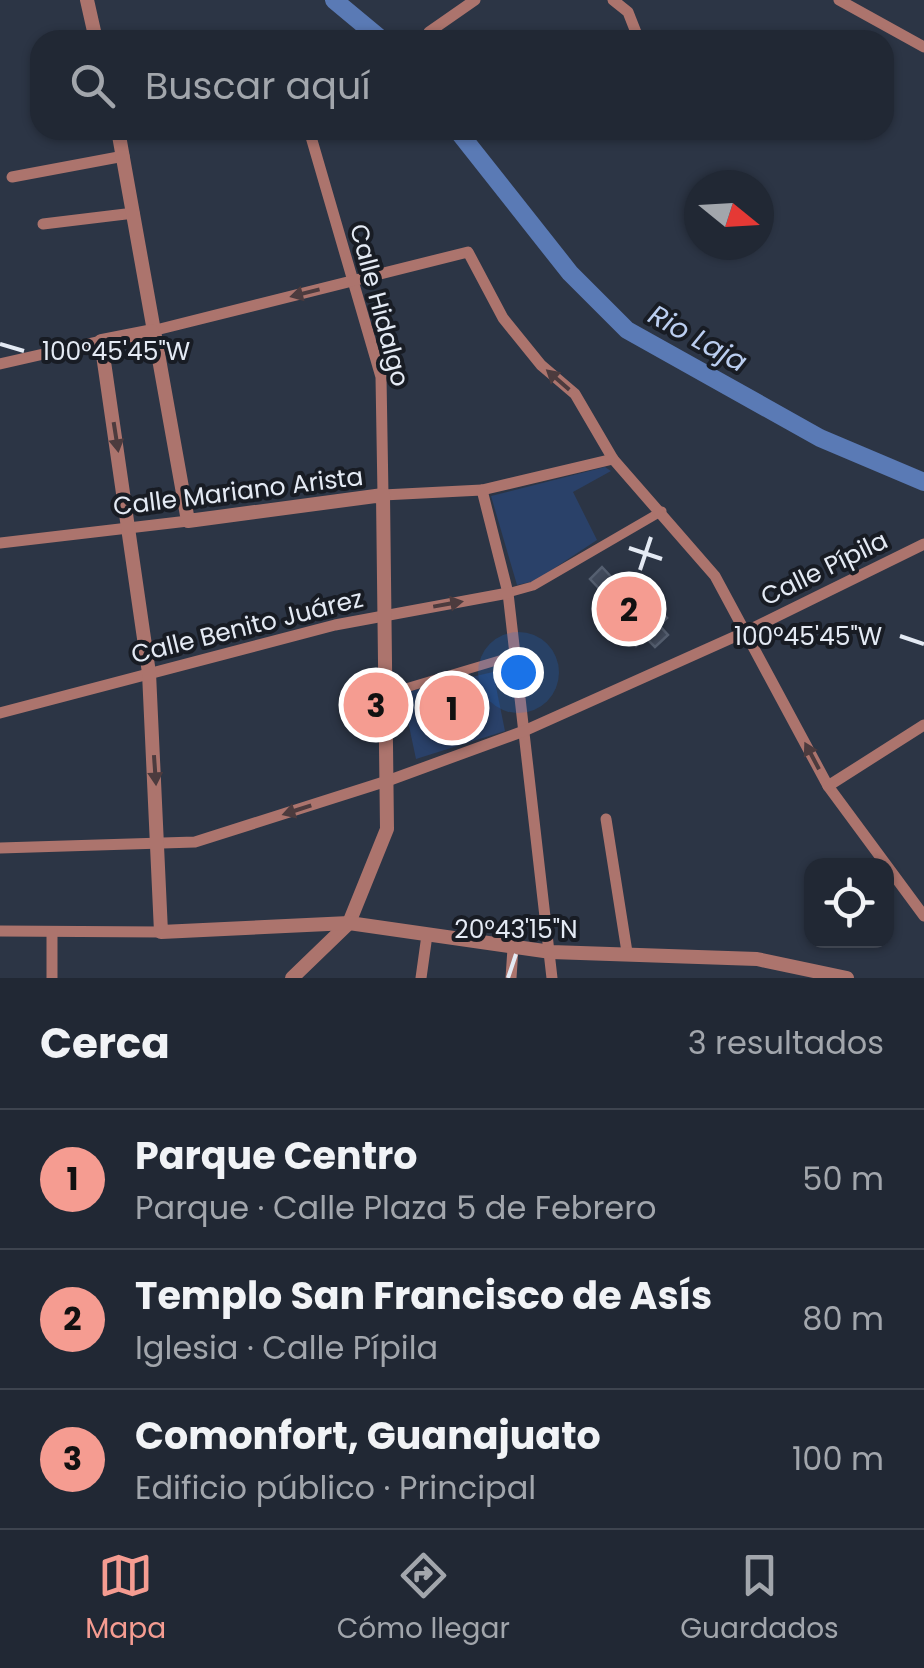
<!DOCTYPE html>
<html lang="es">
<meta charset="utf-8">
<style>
:root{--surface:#212834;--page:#2d3440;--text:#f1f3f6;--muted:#a2a6ac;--line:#3e444f;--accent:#f59c91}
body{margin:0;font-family:Poppins,sans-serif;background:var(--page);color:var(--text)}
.controls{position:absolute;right:30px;bottom:30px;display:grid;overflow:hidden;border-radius:20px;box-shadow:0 2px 8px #0004}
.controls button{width:90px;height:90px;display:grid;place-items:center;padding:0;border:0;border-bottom:2px solid var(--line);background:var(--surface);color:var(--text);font:50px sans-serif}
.compass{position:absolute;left:684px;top:170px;width:90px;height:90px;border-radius:50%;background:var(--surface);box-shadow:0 2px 8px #0004;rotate:108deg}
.you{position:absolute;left:518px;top:672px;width:35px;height:35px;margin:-25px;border:8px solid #fff;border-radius:50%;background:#1a73e8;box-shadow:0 0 0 15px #1a73e833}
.badge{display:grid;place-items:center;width:65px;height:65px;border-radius:50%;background:var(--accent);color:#111;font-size:32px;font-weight:700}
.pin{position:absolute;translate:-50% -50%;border:5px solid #fff;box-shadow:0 2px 10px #0006}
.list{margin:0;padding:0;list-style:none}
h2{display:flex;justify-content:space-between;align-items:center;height:130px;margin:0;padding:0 40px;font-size:42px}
h2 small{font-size:32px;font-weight:400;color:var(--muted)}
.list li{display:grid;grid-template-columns:65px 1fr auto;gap:30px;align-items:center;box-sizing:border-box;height:140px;padding:0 40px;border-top:2px solid var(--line)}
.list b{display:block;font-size:38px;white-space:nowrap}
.list p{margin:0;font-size:32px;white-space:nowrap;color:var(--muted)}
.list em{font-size:32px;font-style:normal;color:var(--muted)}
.icon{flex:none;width:55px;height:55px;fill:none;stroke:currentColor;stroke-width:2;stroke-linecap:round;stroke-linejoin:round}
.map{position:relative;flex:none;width:924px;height:978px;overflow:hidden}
.search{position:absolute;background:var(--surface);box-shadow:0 2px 8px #0004;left:30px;right:30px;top:30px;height:110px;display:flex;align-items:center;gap:25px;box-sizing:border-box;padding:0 35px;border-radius:30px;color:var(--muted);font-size:38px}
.sheet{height:550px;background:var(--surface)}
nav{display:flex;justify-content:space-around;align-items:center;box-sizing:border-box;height:140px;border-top:2px solid var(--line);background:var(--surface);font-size:28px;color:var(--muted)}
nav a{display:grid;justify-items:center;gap:5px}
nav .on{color:var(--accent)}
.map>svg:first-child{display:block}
.green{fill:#2a4169}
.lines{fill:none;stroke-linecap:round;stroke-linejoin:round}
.river{stroke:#5a7ab5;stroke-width:18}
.building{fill:#424b5c;stroke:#555f70;stroke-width:2.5}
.pedestrian{stroke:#ac746d;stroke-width:9}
.minor{stroke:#ac746d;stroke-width:11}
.tertiary{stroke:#ac746d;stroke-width:14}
.oneway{fill:#4c3b3e}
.ticks{fill:none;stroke:#e4eaf4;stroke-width:4}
.labels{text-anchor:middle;stroke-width:8;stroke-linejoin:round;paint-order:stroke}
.street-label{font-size:25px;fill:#e4eaf4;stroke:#181c24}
.water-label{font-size:28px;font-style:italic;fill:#bbcef0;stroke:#181c24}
.ticks-label{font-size:25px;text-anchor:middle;fill:#e4eaf4;stroke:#181c24;stroke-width:8;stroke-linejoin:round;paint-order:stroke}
</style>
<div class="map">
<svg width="924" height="978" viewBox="0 0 924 978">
<rect width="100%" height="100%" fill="#2c3545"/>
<g class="green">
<path d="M 605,467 L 611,471 L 573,492 L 597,540 L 535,581 L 517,585 L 491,496 Z"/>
<path d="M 493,672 L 505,731 L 416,759 L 402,693 Z"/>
</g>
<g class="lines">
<g class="river">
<path d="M 334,0 L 382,40"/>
<path d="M 457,130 L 570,273 L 627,330 L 820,438 L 924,482"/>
</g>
</g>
<path class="building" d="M 602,567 L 645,613 L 654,604 L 667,618 L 659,625 L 668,635 L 655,647 L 645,637 L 636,646 L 624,633 L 633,624 L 590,579 Z"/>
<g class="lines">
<g class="pedestrian">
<path d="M 508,593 L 533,586 L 662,511"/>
<path d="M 389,693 L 513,656"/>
</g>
<g class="minor">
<path d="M 613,0 L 628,12 L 639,40"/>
<path d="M 839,0 L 924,47"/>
<path d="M 429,32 L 475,0"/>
<path d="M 309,130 L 381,377 L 383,495 L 482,490 L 613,459"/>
<path d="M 12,177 L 124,156"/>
<path d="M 43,224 L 134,213"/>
<path d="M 152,331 L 468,252 L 503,318 L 541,365 L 575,394 L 613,459 L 715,576 L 828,786 L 924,916"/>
<path d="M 0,364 L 101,341"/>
<path d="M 482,490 L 508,593 L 552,978"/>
<path d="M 0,543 L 188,521"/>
<path d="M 0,713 L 335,625 L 508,593"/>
<path d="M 828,786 L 924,725"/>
<path d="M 606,819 L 627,952"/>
<path d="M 0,848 L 195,842 L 390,780 L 524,731 L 745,632 L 924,544"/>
<path d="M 0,931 L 161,932"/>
<path d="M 52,932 L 52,978"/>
<path d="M 421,978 L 427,935"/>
<path d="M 511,978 L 513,948"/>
</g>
<g class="tertiary">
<path d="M 87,0 L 96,40"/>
<path d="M 118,130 L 188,521 L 383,495 L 387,829 L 349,923 L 292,978"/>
<path d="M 152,331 L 101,341 L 149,673 L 161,932 L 349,923 L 551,952 L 757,959 L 847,978"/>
</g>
</g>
<defs><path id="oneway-solid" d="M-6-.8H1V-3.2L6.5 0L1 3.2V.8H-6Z" transform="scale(2.5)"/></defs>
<g class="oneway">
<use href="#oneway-solid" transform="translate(305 293) rotate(166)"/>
<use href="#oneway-solid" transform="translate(558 380) rotate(-139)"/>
<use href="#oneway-solid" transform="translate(116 437) rotate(81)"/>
<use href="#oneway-solid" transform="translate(448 604) rotate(-10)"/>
<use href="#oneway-solid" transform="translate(812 756) rotate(-118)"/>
<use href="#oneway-solid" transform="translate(155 770) rotate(86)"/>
<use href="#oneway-solid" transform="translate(297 810) rotate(162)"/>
</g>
<path class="ticks" d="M 0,344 L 24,351M 629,548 L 662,559M 640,570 L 651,537M 900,636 L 924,644M 508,978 L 516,954"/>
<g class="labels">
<g class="street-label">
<text transform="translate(380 305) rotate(75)" y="9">Calle Hidalgo</text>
<text transform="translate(238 491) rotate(-7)" y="9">Calle Mariano Arista</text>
<text transform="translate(824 568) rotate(-26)" y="9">Calle Pípila</text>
<text transform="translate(247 626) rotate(-14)" y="9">Calle Benito Juárez</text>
</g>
<g class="water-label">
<text transform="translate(698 338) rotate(29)" y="10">Rio Laja</text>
</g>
</g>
<g class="ticks-label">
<text x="116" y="360">100°45'45"W</text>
<text x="808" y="645">100°45'45"W</text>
<text x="516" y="938">20°43'15"N</text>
</g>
</svg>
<div class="controls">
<button><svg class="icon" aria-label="locate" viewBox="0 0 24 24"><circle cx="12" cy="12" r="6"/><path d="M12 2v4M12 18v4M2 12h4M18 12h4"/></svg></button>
</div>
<svg class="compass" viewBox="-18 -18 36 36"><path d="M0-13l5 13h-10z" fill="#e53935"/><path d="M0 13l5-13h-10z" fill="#a2a6ac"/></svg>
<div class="you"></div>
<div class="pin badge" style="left:452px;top:708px">1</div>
<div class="pin badge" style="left:629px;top:609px">2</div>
<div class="pin badge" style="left:376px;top:705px">3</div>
<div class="search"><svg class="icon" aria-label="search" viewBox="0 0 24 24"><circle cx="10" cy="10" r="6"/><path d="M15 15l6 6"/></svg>Buscar aquí</div>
</div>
<section class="sheet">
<h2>Cerca<small>3 resultados</small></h2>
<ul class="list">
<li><span class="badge">1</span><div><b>Parque Centro</b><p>Parque · Calle Plaza 5 de Febrero</p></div><em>50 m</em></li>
<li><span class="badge">2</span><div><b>Templo San Francisco de Asís</b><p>Iglesia · Calle Pípila</p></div><em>80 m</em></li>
<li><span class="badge">3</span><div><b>Comonfort, Guanajuato</b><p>Edificio público · Principal</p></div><em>100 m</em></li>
</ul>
</section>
<nav>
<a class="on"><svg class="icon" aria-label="map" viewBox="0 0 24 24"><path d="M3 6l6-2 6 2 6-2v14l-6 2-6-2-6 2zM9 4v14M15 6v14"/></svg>Mapa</a>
<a><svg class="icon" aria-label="directions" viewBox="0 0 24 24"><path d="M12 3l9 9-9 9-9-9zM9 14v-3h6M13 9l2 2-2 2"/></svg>Cómo llegar</a>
<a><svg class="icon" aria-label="saved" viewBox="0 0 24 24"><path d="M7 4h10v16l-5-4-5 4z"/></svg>Guardados</a>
</nav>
